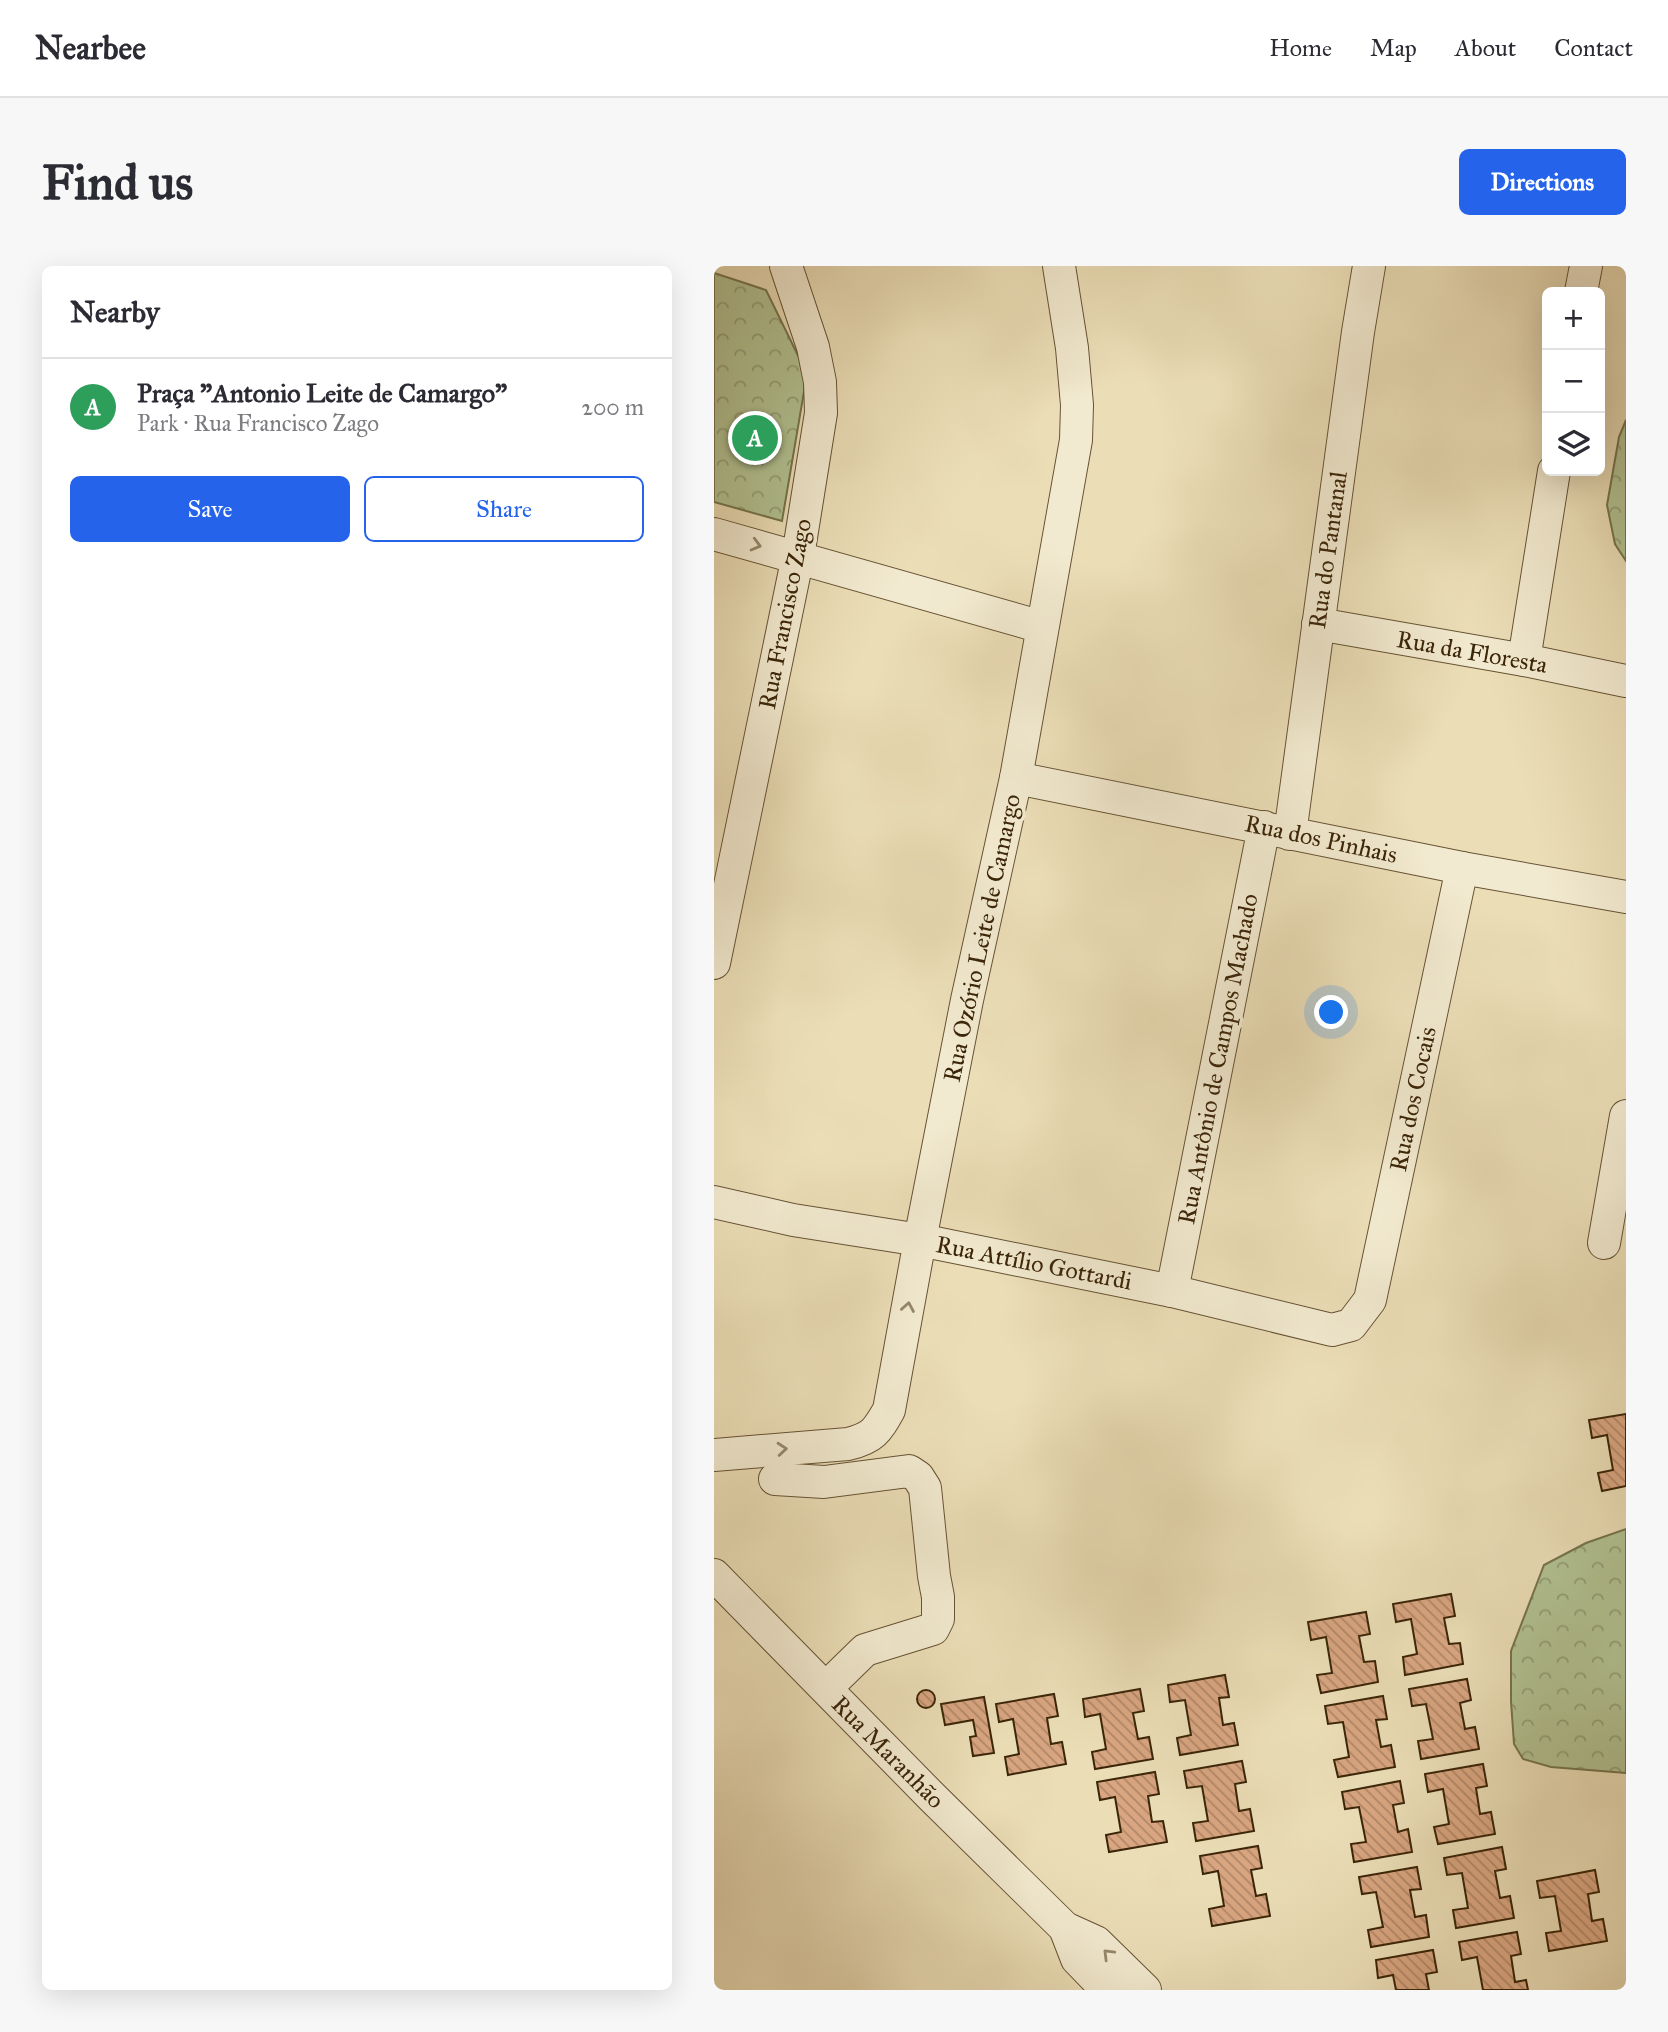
<!DOCTYPE html>
<meta charset="utf-8">
<style>
:root{--surface:#fff;--page:#f7f7f7;--text:#2b2b33;--muted:#7c7c81;--line:#e1e1e2;--accent:#2563eb}
body{margin:0;font-family:"IM FELL Great Primer",serif;background:var(--page);color:var(--text)}
.controls{position:absolute;right:21px;top:21px;display:grid;overflow:hidden;border-radius:10px;box-shadow:0 7px 28px #0002}
.controls button{width:63px;height:63px;display:grid;place-items:center;padding:0;border:0;border-bottom:2px solid var(--line);background:var(--surface);color:var(--text);font:35px sans-serif}
.you{position:absolute;left:618px;top:747px;width:24px;height:24px;margin:-18px;border:5px solid #fff;border-radius:50%;background:#1a73e8;box-shadow:0 0 0 10px #1a73e833}
.badge{display:grid;place-items:center;width:46px;height:46px;border-radius:50%;background:var(--accent);color:#fff;font-size:23px;font-weight:700}
.pin{position:absolute;translate:-50% -50%;border:4px solid #fff;box-shadow:0 2px 7px #0006}
.list{margin:0;padding:0;list-style:none}
h2{display:flex;justify-content:space-between;align-items:center;height:91px;margin:0;padding:0 28px;font-size:30px}
h2 small{font-size:23px;font-weight:400;color:var(--muted)}
.list li{display:grid;grid-template-columns:46px 1fr auto;gap:21px;align-items:center;box-sizing:border-box;height:98px;padding:0 28px;border-top:2px solid var(--line)}
.list b{display:block;font-size:26px;white-space:nowrap}
.list p{margin:0;font-size:23px;white-space:nowrap;color:var(--muted)}
.list em{font-size:23px;font-style:normal;color:var(--muted)}
.actions{display:flex;gap:14px;padding:21px 28px}
.actions a{flex:1;padding:16px 0;border:2px solid var(--accent);border-radius:10px;text-align:center;font-size:24px;color:var(--accent)}
.actions .main{background:var(--accent);color:#fff}
.icon{flex:none;width:38px;height:38px;fill:none;stroke:currentColor;stroke-width:2;stroke-linecap:round;stroke-linejoin:round}
.map{position:relative;flex:none;width:912px;height:1724px;overflow:hidden;border-radius:10px}
header{display:flex;align-items:center;gap:42px;box-sizing:border-box;height:98px;padding:0 35px;background:var(--surface);border-bottom:2px solid var(--line)}
header strong{font-size:33px}
nav{display:flex;gap:38px;margin-inline-start:auto;font-size:24px}
.intro{display:flex;align-items:center;justify-content:space-between;box-sizing:border-box;height:168px;padding:0 42px}
h1{margin:0;font-size:49px}
.button{padding:18px 32px;border-radius:10px;background:var(--accent);color:#fff;font-size:24px;font-weight:700}
main{display:flex;gap:42px;padding:0 42px}
aside{flex:1;background:var(--surface);border-radius:10px;box-shadow:0 7px 28px #0002}
.map>svg:first-child{display:block}
.forest{fill:url(#forest-crowns);stroke:#76744e;stroke-width:2}
.building{fill:url(#building-back-hatch);stroke:#3b2508;stroke-width:2}
.lines{fill:none;stroke-linecap:round;stroke-linejoin:round}
.minor-casing{stroke:#675334;stroke-width:34}
.minor{stroke:#f2ead0;stroke-width:32}
.oneway{stroke:#96886c}
.labels{text-anchor:middle;stroke-width:7;stroke-linejoin:round;paint-order:stroke}
.street-label{font-size:24px;fill:#3b2508;stroke:#f2ead0}
</style>
<header>
<strong>Nearbee</strong>
<nav><a>Home</a><a>Map</a><a>About</a><a>Contact</a></nav>
</header>
<div class="intro"><h1>Find us</h1><a class="button">Directions</a></div>
<main>
<aside>
<h2>Nearby<small></small></h2>
<ul class="list">
<li><span class="badge" style="background:#2e9e5b">A</span><div><b>Praça &quot;Antonio Leite de Camargo&quot;</b><p>Park · Rua Francisco Zago</p></div><em>200 m</em></li>
</ul>
<div class="actions"><a class="main">Save</a><a>Share</a></div>
</aside>
<div class="map">
<svg width="912" height="1724" viewBox="0 0 912 1724">
<defs>
<pattern id="forest-crowns" width="20" height="18" patternUnits="userSpaceOnUse" patternTransform="scale(1.75)"><rect width="20" height="18" fill="#b2c293"/><path d="M2 6a3 3 0 1 1 6 0M12 15a3 3 0 1 1 6 0" fill="none" stroke="#929d76"/></pattern>
<pattern id="building-back-hatch" width="6" height="6" patternUnits="userSpaceOnUse" patternTransform="scale(1.75)"><rect width="6" height="6" fill="#d9a681"/><path d="M-1 5l2 2M0 0l6 6M5-1l2 2" fill="none" stroke="#b18768"/></pattern>
</defs>
<rect width="100%" height="100%" fill="#ebdeb7"/>
<filter id="stains"><feTurbulence type="fractalNoise" baseFrequency=".00286" numOctaves="4"/><feColorMatrix values="0 0 0 0 .2 0 0 0 0 .09 0 0 0 0 .02 0 0 0 .5 -.17"/></filter>
<radialGradient id="worn" r=".72"><stop offset=".6" stop-color="#630" stop-opacity="0"/><stop offset="1" stop-color="#630" stop-opacity=".3"/></radialGradient>
<g class="forest">
<path d="M 0,7 L 52,24 L 93,108 L 68,255 L 0,236 Z"/>
<path d="M 912,154 L 912,295 L 901,278 L 893,239 L 905,171 Z"/>
<path d="M 912,1263 L 912,1507 L 837,1501 L 809,1493 L 800,1478 L 797,1435 L 797,1385 L 830,1299 L 872,1277 Z"/>
</g>
<g class="building">
<path d="M 912,1148 L 912,1220 L 888,1225 L 884,1207 L 899,1204 L 893,1169 L 878,1172 L 875,1154 Z"/>
<path d="M 737,1328 L 741,1350 L 730,1352 L 735,1378 L 746,1377 L 749,1398 L 691,1409 L 689,1391 L 703,1388 L 697,1353 L 682,1356 L 679,1338 Z"/>
<path d="M 652,1346 L 656,1368 L 645,1370 L 650,1396 L 661,1395 L 664,1416 L 607,1427 L 603,1409 L 618,1407 L 612,1371 L 597,1374 L 594,1356 Z"/>
<path d="M 511,1409 L 515,1431 L 505,1432 L 509,1459 L 520,1457 L 524,1479 L 466,1489 L 463,1472 L 477,1469 L 471,1434 L 456,1436 L 454,1419 Z"/>
<path d="M 753,1413 L 757,1434 L 746,1437 L 751,1463 L 761,1461 L 765,1483 L 707,1493 L 704,1475 L 719,1473 L 712,1438 L 698,1440 L 695,1423 Z"/>
<path d="M 426,1423 L 430,1445 L 419,1447 L 424,1473 L 435,1471 L 439,1493 L 381,1503 L 378,1486 L 392,1483 L 386,1448 L 371,1451 L 369,1433 Z"/>
<circle cx="212" cy="1433" r="9"/>
<path d="M 340,1428 L 344,1450 L 333,1452 L 337,1478 L 348,1476 L 352,1498 L 294,1509 L 291,1491 L 305,1488 L 299,1453 L 285,1456 L 282,1438 Z"/>
<path d="M 669,1430 L 673,1453 L 662,1454 L 667,1481 L 677,1479 L 681,1501 L 624,1511 L 620,1494 L 635,1491 L 629,1456 L 614,1458 L 611,1440 Z"/>
<path d="M 270,1431 L 280,1487 L 259,1490 L 256,1471 L 262,1470 L 259,1454 L 231,1459 L 227,1438 Z"/>
<path d="M 528,1495 L 532,1516 L 521,1518 L 525,1545 L 536,1543 L 540,1565 L 482,1575 L 479,1557 L 494,1555 L 488,1520 L 473,1522 L 470,1505 Z"/>
<path d="M 769,1498 L 773,1520 L 762,1522 L 766,1548 L 777,1546 L 781,1568 L 724,1578 L 720,1561 L 735,1558 L 729,1523 L 714,1526 L 711,1508 Z"/>
<path d="M 441,1506 L 445,1528 L 434,1530 L 438,1556 L 449,1555 L 453,1576 L 395,1586 L 392,1569 L 407,1566 L 401,1531 L 386,1534 L 383,1516 Z"/>
<path d="M 686,1515 L 690,1537 L 679,1539 L 684,1566 L 694,1563 L 698,1586 L 640,1596 L 637,1578 L 652,1576 L 645,1541 L 631,1543 L 628,1526 Z"/>
<path d="M 544,1580 L 548,1602 L 537,1604 L 542,1630 L 552,1628 L 556,1650 L 498,1660 L 495,1643 L 510,1640 L 504,1605 L 489,1608 L 486,1590 Z"/>
<path d="M 788,1581 L 792,1603 L 781,1605 L 786,1632 L 796,1630 L 800,1652 L 742,1662 L 739,1644 L 754,1642 L 748,1607 L 733,1609 L 730,1592 Z"/>
<path d="M 703,1601 L 707,1623 L 696,1624 L 701,1651 L 712,1649 L 715,1671 L 657,1681 L 654,1664 L 669,1661 L 662,1626 L 648,1628 L 645,1611 Z"/>
<path d="M 881,1604 L 885,1626 L 874,1628 L 878,1655 L 889,1653 L 893,1675 L 835,1685 L 832,1667 L 847,1665 L 841,1630 L 826,1632 L 823,1615 Z"/>
<path d="M 803,1666 L 807,1688 L 797,1690 L 801,1716 L 812,1714 L 814,1724 L 769,1724 L 763,1691 L 748,1694 L 745,1676 Z"/>
<path d="M 719,1684 L 723,1706 L 712,1708 L 715,1724 L 682,1724 L 679,1709 L 664,1712 L 662,1694 Z"/>
</g>
<g class="lines">
<g class="minor-casing">
<g id="minor">
<path d="M 867,26 L 872,0"/>
<path d="M 0,268 L 328,361"/>
<path d="M 604,358 L 810,394 L 912,415"/>
<path d="M 810,394 L 840,205"/>
<path d="M 302,512 L 748,602 L 912,631"/>
<path d="M 576,568 L 644,66 L 655,0"/>
<path d="M 0,697 L 84,290 L 107,147 L 106,116 L 99,81 L 72,0"/>
<path d="M 0,936 L 79,954 L 206,974 L 458,1025 L 618,1064 L 637,1059 L 656,1034 L 748,602"/>
<path d="M 890,977 L 912,850"/>
<path d="M 458,1025 L 550,561"/>
<path d="M 0,1189 L 134,1178 C 159,1172 163,1165 175,1144 L 206,974 L 253,734 L 302,512 L 362,174 L 363,139 L 358,82 L 345,0"/>
<path d="M 61,1213 L 110,1216 L 195,1205 L 204,1211 L 211,1222 L 220,1310 L 224,1331 L 224,1353 L 219,1363 L 151,1384 L 112,1422"/>
<path d="M 0,1309 L 218,1531 L 351,1662 L 382,1676 L 431,1724"/>
<path d="M 351,1662 L 363,1693 L 393,1724"/>
</g>
</g>
<use href="#minor" class="minor"/>
</g>
<defs><path id="oneway-chevron" d="M-2-3.5L2.5 0L-2 3.5" fill="none" stroke-width="1.6" stroke-linecap="round" stroke-linejoin="round" transform="scale(1.75)"/></defs>
<g class="oneway">
<use href="#oneway-chevron" transform="translate(42 279) rotate(15)"/>
<use href="#oneway-chevron" transform="translate(194 1041) rotate(-80)"/>
<use href="#oneway-chevron" transform="translate(68 1183) rotate(-5)"/>
<use href="#oneway-chevron" transform="translate(394 1688) rotate(-135)"/>
</g>
<g class="labels">
<g class="street-label">
<text transform="translate(614 284) rotate(-82)" y="8">Rua do Pantanal</text>
<text transform="translate(71 348) rotate(-79)" y="8">Rua Francisco Zago</text>
<text transform="translate(758 386) rotate(10)" y="8">Rua da Floresta</text>
<text transform="translate(607 573) rotate(12)" y="8">Rua dos Pinhais</text>
<text transform="translate(268 672) rotate(-78)" y="8">Rua Ozório Leite de Camargo</text>
<text transform="translate(504 793) rotate(-79)" y="8">Rua Antônio de Campos Machado</text>
<text transform="translate(699 833) rotate(-78)" y="8">Rua dos Cocais</text>
<text transform="translate(320 997) rotate(11)" y="8">Rua Attílio Gottardi</text>
<text transform="translate(174 1486) rotate(45)" y="8">Rua Maranhão</text>
</g>
</g>
<rect width="100%" height="100%" filter="url(#stains)"/>
<rect width="100%" height="100%" fill="url(#worn)"/>
</svg>
<div class="controls">
<button>+</button>
<button>−</button>
<button><svg class="icon" aria-label="layers" viewBox="0 0 24 24"><path d="M12 4l9 5-9 5-9-5zM3 14l9 5 9-5"/></svg></button>
</div>
<div class="you"></div>
<div class="pin badge" style="left:41px;top:172px;background:#2e9e5b">A</div>
</div>
</main>
